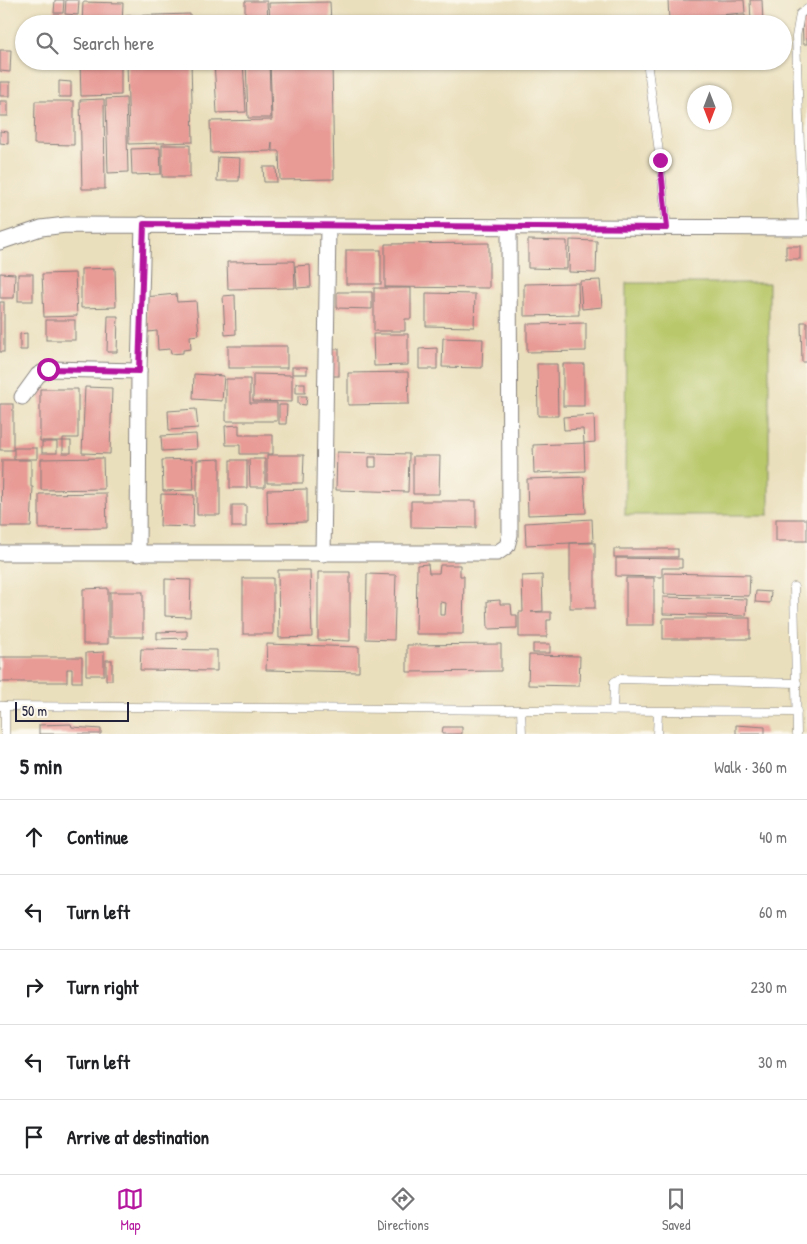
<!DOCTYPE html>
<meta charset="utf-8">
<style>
:root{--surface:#fff;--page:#f2f2f2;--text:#202124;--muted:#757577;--line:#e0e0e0;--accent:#b5179e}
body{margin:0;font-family:"Patrick Hand",sans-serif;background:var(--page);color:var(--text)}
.compass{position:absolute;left:687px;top:85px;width:45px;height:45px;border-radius:50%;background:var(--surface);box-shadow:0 1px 4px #0004;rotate:180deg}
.scale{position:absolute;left:15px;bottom:12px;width:114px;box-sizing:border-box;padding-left:5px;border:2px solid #22223b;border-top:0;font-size:14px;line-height:18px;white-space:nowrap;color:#22223b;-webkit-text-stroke:4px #fbf7ec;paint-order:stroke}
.stop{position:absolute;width:15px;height:15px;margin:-11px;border:4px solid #b5179e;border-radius:50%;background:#fff}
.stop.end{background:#b5179e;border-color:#fff;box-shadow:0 1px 5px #0008}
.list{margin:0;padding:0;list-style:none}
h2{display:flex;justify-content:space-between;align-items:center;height:65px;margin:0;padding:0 20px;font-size:21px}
h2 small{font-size:16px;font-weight:400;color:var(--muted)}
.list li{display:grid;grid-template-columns:32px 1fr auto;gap:15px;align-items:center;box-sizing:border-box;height:75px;padding:0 20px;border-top:1px solid var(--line)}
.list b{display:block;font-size:19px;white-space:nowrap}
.list em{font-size:16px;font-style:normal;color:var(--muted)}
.icon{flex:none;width:28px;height:28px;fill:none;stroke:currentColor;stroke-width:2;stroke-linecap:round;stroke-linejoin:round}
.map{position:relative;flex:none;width:807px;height:734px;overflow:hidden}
.search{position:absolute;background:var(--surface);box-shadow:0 1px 4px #0004;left:15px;right:15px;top:15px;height:55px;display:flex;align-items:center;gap:12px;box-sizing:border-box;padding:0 18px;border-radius:28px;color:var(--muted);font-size:19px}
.sheet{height:440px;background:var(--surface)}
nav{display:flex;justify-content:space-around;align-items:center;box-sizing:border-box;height:70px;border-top:1px solid var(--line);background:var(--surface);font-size:14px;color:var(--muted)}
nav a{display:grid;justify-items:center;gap:2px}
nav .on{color:var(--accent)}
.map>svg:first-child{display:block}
.garden{fill:#b9c86a;stroke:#6e7552}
.building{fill:#e89a95;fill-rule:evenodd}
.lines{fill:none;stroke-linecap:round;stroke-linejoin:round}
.lane-casing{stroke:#86807c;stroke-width:9}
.street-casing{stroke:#86807c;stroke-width:17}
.lane{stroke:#fff;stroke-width:8}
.street{stroke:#fff;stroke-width:15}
.route{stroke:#b5179e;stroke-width:6}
</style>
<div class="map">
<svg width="807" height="734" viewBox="0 0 807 734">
<rect width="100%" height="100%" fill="#fbf7ec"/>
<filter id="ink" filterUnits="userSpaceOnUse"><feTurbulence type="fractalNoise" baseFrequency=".02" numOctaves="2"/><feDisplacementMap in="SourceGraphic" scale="10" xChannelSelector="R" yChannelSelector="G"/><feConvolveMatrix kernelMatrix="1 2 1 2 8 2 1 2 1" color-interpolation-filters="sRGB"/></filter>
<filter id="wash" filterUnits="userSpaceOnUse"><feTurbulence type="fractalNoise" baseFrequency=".0096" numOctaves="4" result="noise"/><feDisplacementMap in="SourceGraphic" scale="20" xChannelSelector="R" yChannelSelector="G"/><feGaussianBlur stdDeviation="1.12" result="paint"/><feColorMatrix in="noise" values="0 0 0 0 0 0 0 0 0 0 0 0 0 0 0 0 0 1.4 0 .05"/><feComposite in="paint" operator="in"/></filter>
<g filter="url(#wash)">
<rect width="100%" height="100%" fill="#eadfbc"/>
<path class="garden" d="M 626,283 L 769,283 L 769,515 L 625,515 Z"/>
<g id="blocks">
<g class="building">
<path d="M 55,0 L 64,0 L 63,13 L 54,13 Z"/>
<path d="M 66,0 L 79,0 L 78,15 L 65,14 Z"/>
<path d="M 668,0 L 744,0 L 745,13 L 702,16 L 745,15 L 745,24 L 702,24 L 702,20 L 669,21 Z"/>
<path d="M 750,0 L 762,0 L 763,24 L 751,24 Z"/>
<path d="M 245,1 L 267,1 L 268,24 L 245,24 Z"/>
<path d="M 83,2 L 123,3 L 122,24 L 82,24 Z"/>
<path d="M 330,2 L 331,24 L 270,24 L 269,3 Z"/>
<path d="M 190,14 L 190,24 L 126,24 L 126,16 Z"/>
<path d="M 802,16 L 807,16 L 807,44 L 803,44 Z"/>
<path d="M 242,17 L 242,24 L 213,24 L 213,19 Z"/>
<path d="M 0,50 L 11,50 L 10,72 L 0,71 Z"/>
<path d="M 80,61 L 121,61 L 121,95 L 81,96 Z"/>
<path d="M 127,61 L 191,61 L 193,142 L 129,144 Z"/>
<path d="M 214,61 L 243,61 L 246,112 L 217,113 Z"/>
<path d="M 246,61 L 269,61 L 271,118 L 248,118 Z"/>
<path d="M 270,61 L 332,61 L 334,179 L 280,180 L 279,151 L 272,151 L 272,142 L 271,151 L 211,153 L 210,121 L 272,120 Z"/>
<path d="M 59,81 L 71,82 L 71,97 L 59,97 Z"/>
<rect x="0" y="82" width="10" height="14"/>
<path d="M 126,98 L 128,172 L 108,173 L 106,99 Z"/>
<path d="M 104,99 L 105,189 L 82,189 L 80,100 Z"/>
<rect x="0" y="101" width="8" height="15"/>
<path d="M 35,101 L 74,101 L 74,145 L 34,144 Z"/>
<path d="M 0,131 L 8,132 L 8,144 L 0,143 Z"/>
<rect x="162" y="145" width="28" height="32"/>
<path d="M 160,148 L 161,174 L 132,175 L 131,149 Z"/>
<path d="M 218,157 L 240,158 L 239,181 L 217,181 Z"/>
<path d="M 263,167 L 276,167 L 277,182 L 264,182 Z"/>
<path d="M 528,240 L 567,241 L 567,269 L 528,268 Z"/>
<path d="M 570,240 L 597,241 L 596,273 L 569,272 Z"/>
<path d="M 489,243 L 489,288 L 385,287 L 385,244 Z"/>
<rect x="786" y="246" width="14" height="13"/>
<rect x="346" y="250" width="35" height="34"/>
<path d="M 294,261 L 295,288 L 228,289 L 227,262 Z"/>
<path d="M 310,265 L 311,287 L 297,288 L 295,266 Z"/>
<path d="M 115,268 L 116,307 L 81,308 L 81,269 Z"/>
<path d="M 0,273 L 15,274 L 14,298 L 0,298 Z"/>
<path d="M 75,273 L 77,316 L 44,317 L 42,274 Z"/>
<rect x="18" y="274" width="15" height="27"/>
<path d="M 600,280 L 602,307 L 582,309 L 580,281 Z"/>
<path d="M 578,283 L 579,315 L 524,316 L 524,284 Z"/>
<path d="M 374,288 L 411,288 L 411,319 L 405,319 L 405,331 L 374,331 Z"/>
<path d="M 337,292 L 372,292 L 372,309 L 337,308 Z"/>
<path d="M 426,293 L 475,294 L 474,327 L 426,326 Z"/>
<path d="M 176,294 L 177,302 L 196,301 L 199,335 L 190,336 L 191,349 L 183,350 L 183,353 L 171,354 L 170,349 L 158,350 L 157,331 L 148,332 L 145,297 Z"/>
<path d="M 235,295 L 236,334 L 225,335 L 223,296 Z"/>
<rect x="0" y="302" width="4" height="50"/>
<path d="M 108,316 L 118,316 L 117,352 L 107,352 Z"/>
<rect x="46" y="320" width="29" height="20"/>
<path d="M 801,322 L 807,322 L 807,362 L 802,362 Z"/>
<path d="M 586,323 L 586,351 L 527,352 L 527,324 Z"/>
<path d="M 27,333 L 27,350 L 20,350 L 20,334 Z"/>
<path d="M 373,334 L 408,334 L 408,365 L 374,366 Z"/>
<path d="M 443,338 L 483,339 L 482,368 L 442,367 Z"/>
<rect x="228" y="346" width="59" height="22"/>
<path d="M 437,348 L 437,369 L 419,369 L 419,349 Z"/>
<rect x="330" y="349" width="9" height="27"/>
<path d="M 537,364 L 557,364 L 558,416 L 538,416 Z"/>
<rect x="563" y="364" width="21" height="42"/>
<rect x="292" y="367" width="15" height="7"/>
<path d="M 408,372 L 409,404 L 348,405 L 348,373 Z"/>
<path d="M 194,374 L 224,376 L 222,401 L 193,399 Z"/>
<path d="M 253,374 L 292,375 L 292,402 L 253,401 Z"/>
<path d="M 226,379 L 250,379 L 250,403 L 277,403 L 277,421 L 226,421 Z"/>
<rect x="296" y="383" width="9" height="10"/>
<path d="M 85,387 L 112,388 L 110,454 L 82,453 Z"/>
<path d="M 40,389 L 78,389 L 78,438 L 63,438 L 63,441 L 40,441 Z"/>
<path d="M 298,396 L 307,396 L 306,405 L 298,404 Z"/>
<rect x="0" y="404" width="13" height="46"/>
<path d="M 279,405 L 287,405 L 286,424 L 279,424 Z"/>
<path d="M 196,409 L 198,428 L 169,430 L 168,411 Z"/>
<path d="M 594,415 L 595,442 L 584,443 L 583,429 L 564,430 L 563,417 Z"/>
<path d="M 239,425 L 239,435 L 273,435 L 273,454 L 240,454 L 240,445 L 226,445 L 225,426 Z"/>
<path d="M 196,434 L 197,449 L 162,451 L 161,436 Z"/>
<rect x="63" y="441" width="8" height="12"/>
<rect x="42" y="442" width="15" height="11"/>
<path d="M 584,443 L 585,471 L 534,473 L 533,445 Z"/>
<rect x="14" y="448" width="23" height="11"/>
<path d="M 337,452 L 409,454 L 408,492 L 336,490 ZM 369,457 L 376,457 L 376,467 L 369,467 Z"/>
<path d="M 267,455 L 304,455 L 303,483 L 267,483 Z"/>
<path d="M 413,456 L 440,456 L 439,494 L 413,494 Z"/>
<path d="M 103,458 L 104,489 L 41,490 L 41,459 Z"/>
<path d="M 192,459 L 194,490 L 163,491 L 162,460 Z"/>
<path d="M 220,459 L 220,515 L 197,515 L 197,460 Z"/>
<path d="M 249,459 L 265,459 L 265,487 L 250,487 Z"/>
<path d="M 2,460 L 31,460 L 31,487 L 33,487 L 31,527 L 1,527 Z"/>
<rect x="230" y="460" width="17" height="28"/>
<path d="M 584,477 L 586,513 L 528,515 L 527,479 Z"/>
<path d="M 307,489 L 307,522 L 268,523 L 267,490 Z"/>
<path d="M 106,493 L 107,528 L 39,529 L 39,494 Z"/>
<path d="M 161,494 L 194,495 L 193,527 L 160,526 Z"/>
<path d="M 411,501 L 476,501 L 476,528 L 411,527 Z"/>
<rect x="232" y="505" width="14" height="22"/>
<path d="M 592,519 L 593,542 L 526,545 L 525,523 Z"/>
<rect x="776" y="519" width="31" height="22"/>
<rect x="570" y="543" width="25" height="65"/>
<rect x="614" y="549" width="64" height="8"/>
<path d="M 616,558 L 682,559 L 682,568 L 662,568 L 662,577 L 616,576 Z"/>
<path d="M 428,564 L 429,573 L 439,573 L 440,565 L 460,565 L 460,576 L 464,576 L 463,634 L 416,634 L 417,565 ZM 440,602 L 446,603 L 445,615 L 440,615 Z"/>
<path d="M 278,570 L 310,570 L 312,637 L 279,638 Z"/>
<path d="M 318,572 L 350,572 L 350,641 L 318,640 Z"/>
<path d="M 664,573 L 750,575 L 749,596 L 664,594 Z"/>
<path d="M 367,574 L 396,575 L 394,640 L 366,639 Z"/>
<path d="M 542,575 L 543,611 L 531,612 L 551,612 L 551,620 L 547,620 L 547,637 L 519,637 L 519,612 L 523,612 L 522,576 Z"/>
<rect x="243" y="578" width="30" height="56"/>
<rect x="626" y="578" width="28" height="47"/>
<path d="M 165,579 L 191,580 L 190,617 L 165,616 Z"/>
<path d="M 108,588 L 108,644 L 83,644 L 83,589 Z"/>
<path d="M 756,591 L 771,592 L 770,603 L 755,602 Z"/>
<rect x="110" y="592" width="33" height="45"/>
<path d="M 663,597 L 747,599 L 746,616 L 663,614 Z"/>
<path d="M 500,600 L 500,604 L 511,604 L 512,615 L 517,615 L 517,628 L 488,629 L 487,601 Z"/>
<rect x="663" y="618" width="87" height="21"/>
<path d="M 187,631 L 187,638 L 157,639 L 157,632 Z"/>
<path d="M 267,644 L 359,647 L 359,672 L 266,670 Z"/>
<path d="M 501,644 L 501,671 L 407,672 L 407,645 Z"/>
<rect x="533" y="644" width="17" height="9"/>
<path d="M 141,649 L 217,650 L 217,671 L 140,670 Z"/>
<path d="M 104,652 L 104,675 L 86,675 L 86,653 Z"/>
<path d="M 529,655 L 580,656 L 579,686 L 528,685 Z"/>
<path d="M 0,657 L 82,657 L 82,682 L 72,682 L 72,669 L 67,669 L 67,682 L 0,682 Z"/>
<rect x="106" y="660" width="6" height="20"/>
<path d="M 71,724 L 72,727 L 101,729 L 101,734 L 39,734 L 39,725 Z"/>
<path d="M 736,725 L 765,727 L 765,734 L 736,734 Z"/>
<path d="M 443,727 L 462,727 L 462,734 L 442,734 Z"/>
</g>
</g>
</g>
<g filter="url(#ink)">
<use href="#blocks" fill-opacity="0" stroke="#86807c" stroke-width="1"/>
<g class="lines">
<g class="lane-casing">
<g id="lane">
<path d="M 647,61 L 660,160 L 667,228"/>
<path d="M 803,228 L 796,37 L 800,14 L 807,9"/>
<path d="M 794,587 L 797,734"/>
<path d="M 0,706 L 797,712"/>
<path d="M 5,706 L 5,734"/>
<path d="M 521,710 L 522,734"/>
<path d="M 613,711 L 614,682 L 619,679 L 797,683"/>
<path d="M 657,734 L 658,712"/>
</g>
</g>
<g class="street-casing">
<g id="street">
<path d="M 0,242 L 41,228 L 66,225 L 807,228"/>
<path d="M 22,397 L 38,375 L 49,369 L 139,371"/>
<path d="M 0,553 L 497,553 L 507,546 L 510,535 L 509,228"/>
<path d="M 138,554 L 139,371 L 143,224"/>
<path d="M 323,554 L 328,227"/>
</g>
</g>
<use href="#lane" class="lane"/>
<use href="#street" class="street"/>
</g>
</g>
<g class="lines" filter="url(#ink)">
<path class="route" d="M 48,369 L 139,371 L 144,224 L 667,228 L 660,160"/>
</g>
</svg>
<svg class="compass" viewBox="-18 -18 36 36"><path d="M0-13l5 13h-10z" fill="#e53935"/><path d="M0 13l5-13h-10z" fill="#757577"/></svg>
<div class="scale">50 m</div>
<div class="stop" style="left:48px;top:369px"></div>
<div class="stop end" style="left:660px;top:160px"></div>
<div class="search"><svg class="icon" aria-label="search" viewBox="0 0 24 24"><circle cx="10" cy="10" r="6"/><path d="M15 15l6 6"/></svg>Search here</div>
</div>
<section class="sheet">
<h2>5 min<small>Walk · 360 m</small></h2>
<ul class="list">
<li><svg class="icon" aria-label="ahead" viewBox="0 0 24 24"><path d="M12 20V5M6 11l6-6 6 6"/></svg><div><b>Continue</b></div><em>40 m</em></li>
<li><svg class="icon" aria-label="left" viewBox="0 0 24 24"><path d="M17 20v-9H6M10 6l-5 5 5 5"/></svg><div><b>Turn left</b></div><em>60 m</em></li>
<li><svg class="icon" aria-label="right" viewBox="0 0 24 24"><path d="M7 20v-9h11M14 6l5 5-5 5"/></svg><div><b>Turn right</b></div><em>230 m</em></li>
<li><svg class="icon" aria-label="left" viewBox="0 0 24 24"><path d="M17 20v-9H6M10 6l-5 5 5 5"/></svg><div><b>Turn left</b></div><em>30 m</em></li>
<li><svg class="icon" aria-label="arrive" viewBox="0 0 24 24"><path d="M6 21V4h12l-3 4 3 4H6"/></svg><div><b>Arrive at destination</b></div></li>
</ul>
</section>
<nav>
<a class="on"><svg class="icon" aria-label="map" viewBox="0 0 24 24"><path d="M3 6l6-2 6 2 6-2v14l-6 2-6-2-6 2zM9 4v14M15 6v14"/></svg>Map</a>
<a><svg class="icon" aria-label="directions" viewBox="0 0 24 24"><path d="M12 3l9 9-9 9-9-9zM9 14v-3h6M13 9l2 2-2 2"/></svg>Directions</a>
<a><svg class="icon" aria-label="saved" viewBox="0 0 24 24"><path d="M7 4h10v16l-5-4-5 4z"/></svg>Saved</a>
</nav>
